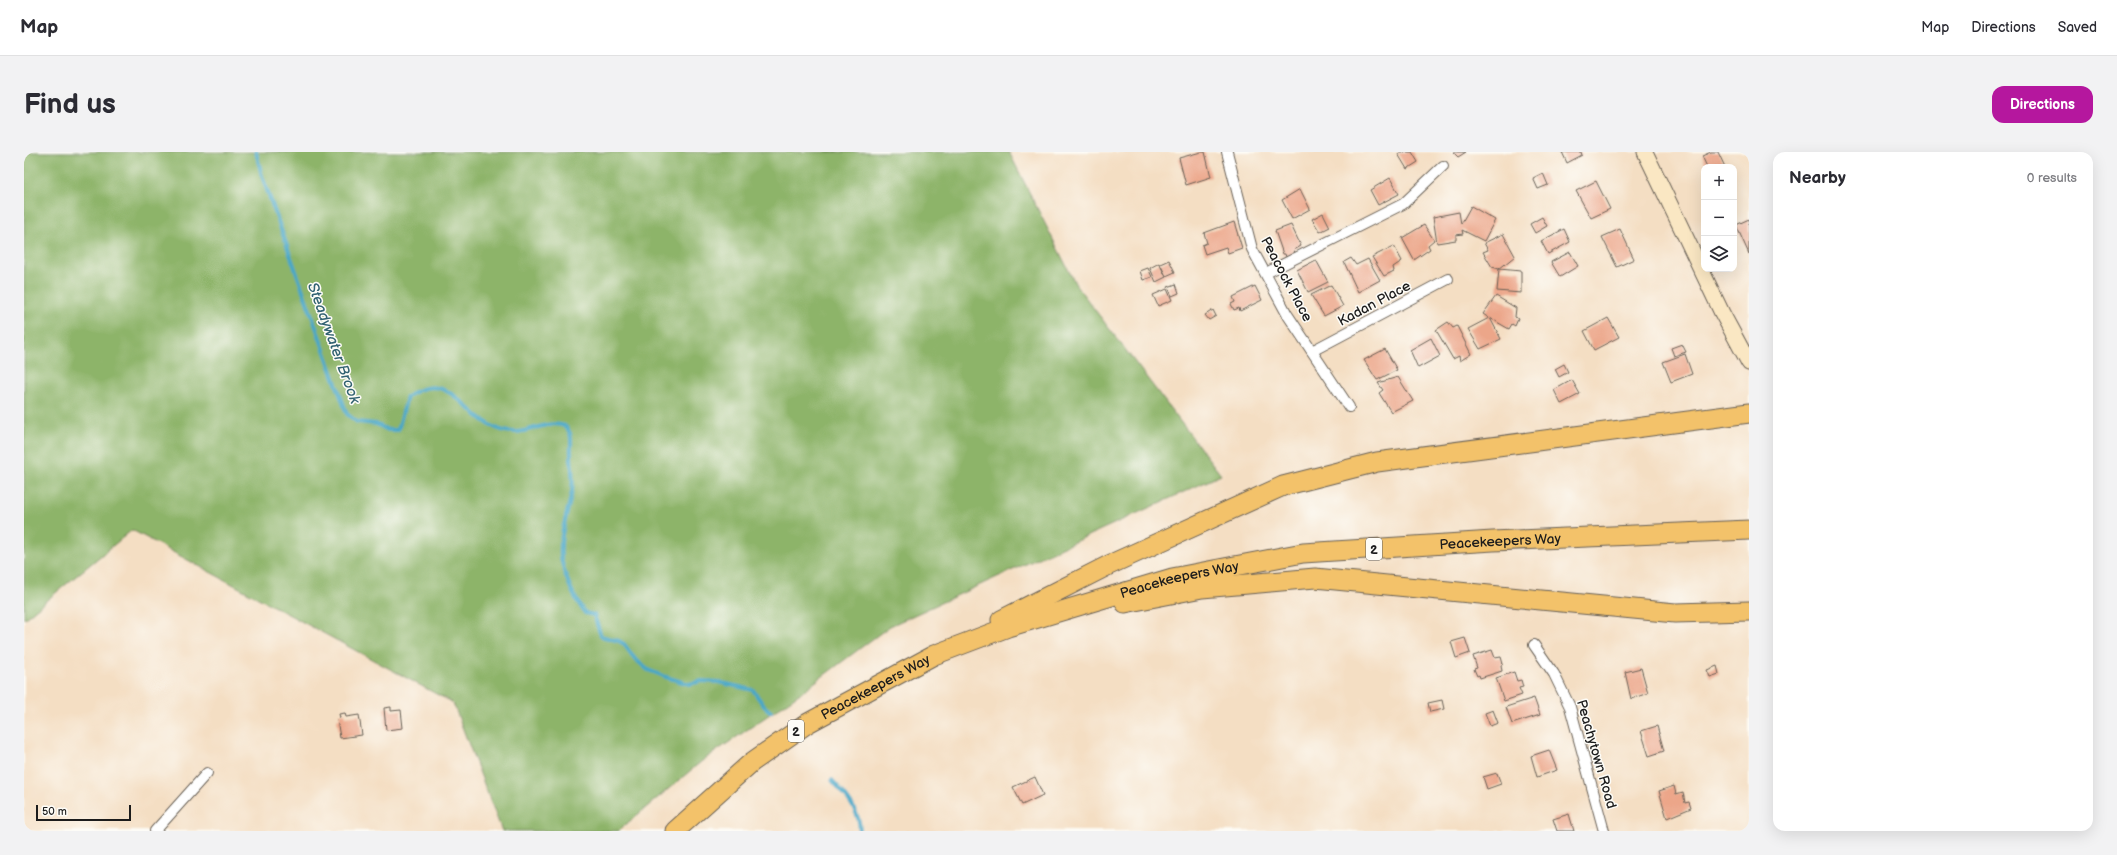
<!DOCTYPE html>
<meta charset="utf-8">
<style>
:root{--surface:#fff;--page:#f2f2f3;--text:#2b2b33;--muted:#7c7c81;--line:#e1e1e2;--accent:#b5179e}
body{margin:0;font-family:"Balsamiq Sans",sans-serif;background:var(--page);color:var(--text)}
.controls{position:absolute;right:12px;top:12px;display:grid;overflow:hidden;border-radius:8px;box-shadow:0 4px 16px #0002}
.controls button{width:36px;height:36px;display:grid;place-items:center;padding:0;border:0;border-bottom:1px solid var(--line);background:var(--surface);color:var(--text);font:20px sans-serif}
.scale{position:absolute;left:12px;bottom:10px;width:95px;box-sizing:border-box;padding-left:4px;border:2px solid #1c1c1c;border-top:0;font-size:11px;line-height:14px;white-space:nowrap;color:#1c1c1c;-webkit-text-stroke:3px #fdfcf7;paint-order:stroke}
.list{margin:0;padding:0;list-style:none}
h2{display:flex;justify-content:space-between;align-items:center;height:52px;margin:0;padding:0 16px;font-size:17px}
h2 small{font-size:13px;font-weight:400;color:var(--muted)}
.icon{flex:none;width:22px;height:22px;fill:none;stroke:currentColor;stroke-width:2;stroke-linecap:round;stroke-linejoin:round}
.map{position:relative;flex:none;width:1725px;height:679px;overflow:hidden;border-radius:12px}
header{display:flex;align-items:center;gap:24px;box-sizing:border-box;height:56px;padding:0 20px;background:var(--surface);border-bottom:1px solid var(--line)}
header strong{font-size:19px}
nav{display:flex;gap:22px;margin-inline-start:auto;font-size:14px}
.intro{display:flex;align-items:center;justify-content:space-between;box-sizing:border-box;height:96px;padding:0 24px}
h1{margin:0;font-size:28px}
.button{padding:10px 18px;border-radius:12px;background:var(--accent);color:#fff;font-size:14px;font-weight:700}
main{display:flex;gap:24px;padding:0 24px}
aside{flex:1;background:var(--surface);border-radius:12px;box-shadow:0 4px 16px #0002}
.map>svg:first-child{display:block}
.forest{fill:#8db469;stroke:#546842}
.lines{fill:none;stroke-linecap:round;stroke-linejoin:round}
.stream{stroke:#49a7c7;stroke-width:4}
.building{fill:#eca689}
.street-casing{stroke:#686056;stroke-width:12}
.secondary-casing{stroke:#686056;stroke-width:17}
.highway-casing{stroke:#686056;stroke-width:21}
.street{stroke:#fff;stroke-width:10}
.secondary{stroke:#fae7c3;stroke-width:15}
.highway{stroke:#f3c26a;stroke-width:19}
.labels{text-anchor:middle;stroke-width:3;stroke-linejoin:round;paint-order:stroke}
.shield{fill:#fdfcf7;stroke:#605f5e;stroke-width:1}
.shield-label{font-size:13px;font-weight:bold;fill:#1c1c1c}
.street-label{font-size:14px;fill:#1c1c1c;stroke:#fdfcf7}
.water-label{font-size:15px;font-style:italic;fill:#326272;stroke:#fdfcf7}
</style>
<header>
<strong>Map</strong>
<nav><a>Map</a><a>Directions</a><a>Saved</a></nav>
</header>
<div class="intro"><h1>Find us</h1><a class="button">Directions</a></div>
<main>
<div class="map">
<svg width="1725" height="679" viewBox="0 0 1725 679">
<rect width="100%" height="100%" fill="#fdfcf7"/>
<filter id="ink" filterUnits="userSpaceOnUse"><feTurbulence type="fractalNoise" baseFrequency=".025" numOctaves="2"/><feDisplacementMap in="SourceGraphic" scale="8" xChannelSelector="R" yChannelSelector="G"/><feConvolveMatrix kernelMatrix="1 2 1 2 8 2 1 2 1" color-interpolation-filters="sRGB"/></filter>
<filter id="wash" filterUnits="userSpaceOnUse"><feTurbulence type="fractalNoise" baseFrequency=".012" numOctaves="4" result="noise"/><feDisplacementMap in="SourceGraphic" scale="16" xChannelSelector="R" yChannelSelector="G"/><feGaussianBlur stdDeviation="0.9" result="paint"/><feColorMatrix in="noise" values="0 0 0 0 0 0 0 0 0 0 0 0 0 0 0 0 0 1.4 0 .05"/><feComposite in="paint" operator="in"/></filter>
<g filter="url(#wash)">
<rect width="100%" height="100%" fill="#f4dec3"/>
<path class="forest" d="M 0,0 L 985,0 L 1052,133 L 1197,323 L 866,474 L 775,542 L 678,609 L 594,679 L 478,679 L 429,551 L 108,378 L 0,467 Z"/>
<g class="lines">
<g class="stream">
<path d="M 232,0 L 238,24 L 323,262 L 333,270 L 352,272 L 364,278 L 374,278 L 383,245 C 423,215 441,263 472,276 C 501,289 517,266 541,274 C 550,283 546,290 547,302 C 547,315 550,326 548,339 C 544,361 535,382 537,405 C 540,424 550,446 561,461 L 570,463 L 577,484 L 595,489 L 600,492 L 610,506 L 624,518 L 642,525 L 665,532 L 678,529 L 694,530 L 729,538 L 740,554 L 747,560"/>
<path d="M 808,628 C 821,643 836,658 836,679"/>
</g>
</g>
<g id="blocks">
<g class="building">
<path d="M 1177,0 L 1181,0 L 1187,25 L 1162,33 L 1155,6 Z"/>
<path d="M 1377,0 L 1388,0 L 1394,10 L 1383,17 L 1374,2 Z"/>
<path d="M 1429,0 L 1442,0 L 1434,5 Z"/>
<path d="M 1538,0 L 1557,0 L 1558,3 L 1543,11 Z"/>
<path d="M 1687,0 L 1694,0 L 1701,15 L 1683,15 L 1678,4 Z"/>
<path d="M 1519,21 L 1524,33 L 1514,37 L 1509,26 Z"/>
<path d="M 1366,26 L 1375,42 L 1354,53 L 1346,38 Z"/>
<path d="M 1572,29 L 1586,57 L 1567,66 L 1552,39 Z"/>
<path d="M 1276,37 L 1286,57 L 1268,67 L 1258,48 Z"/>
<path d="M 1447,54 L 1471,68 L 1460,89 L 1438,78 L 1439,82 L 1432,83 L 1432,88 L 1413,91 L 1409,65 L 1435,60 L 1437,72 Z"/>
<path d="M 1299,61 L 1306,75 L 1296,80 L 1288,67 Z"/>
<path d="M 1518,65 L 1523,74 L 1511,81 L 1506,72 Z"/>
<path d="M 1725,67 L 1725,102 L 1712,73 Z"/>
<path d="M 1210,70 L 1218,96 L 1204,101 L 1202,95 L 1181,102 L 1178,93 L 1183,91 L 1180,81 Z"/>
<path d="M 1267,73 L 1277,94 L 1270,98 L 1271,101 L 1262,105 L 1261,102 L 1259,102 L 1251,79 Z"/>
<path d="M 1400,73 L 1410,88 L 1404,93 L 1406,97 L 1390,108 L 1378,86 Z"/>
<path d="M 1540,77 L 1546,90 L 1524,102 L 1517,89 Z"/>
<path d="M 1596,77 L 1610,107 L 1593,115 L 1578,85 Z"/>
<path d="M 1479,82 L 1491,104 L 1475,117 L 1468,115 L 1459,100 L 1464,98 L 1460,91 Z"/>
<path d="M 1370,94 L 1378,109 L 1369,115 L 1370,119 L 1360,124 L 1348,105 Z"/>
<path d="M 1546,100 L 1554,114 L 1536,125 L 1527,110 Z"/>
<path d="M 1327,106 L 1332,113 L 1344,107 L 1356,128 L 1334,140 L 1320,110 Z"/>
<path d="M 1145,108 L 1151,120 L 1142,124 L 1136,112 Z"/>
<path d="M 1292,108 L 1304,130 L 1284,140 L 1273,118 Z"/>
<path d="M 1135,111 L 1142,125 L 1132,130 L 1126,116 Z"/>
<path d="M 1124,116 L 1128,125 L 1119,128 L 1116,119 Z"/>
<path d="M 1475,117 L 1497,119 L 1497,141 L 1473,139 Z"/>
<path d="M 1152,132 L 1155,141 L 1148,144 L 1144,135 Z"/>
<path d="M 1307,133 L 1319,154 L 1300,164 L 1287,143 Z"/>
<path d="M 1231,134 L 1238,148 L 1216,159 L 1215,156 L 1210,158 L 1207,152 L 1211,150 L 1209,145 Z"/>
<path d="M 1143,137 L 1148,148 L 1134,154 L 1129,143 Z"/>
<path d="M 1472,144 L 1492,156 L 1491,165 L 1494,167 L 1491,174 L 1488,172 L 1485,177 L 1466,166 L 1477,187 L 1456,197 L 1444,177 L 1465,166 L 1459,162 Z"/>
<path d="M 1189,158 L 1192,164 L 1185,168 L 1181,163 Z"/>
<path d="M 1584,166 L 1595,185 L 1570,198 L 1560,179 Z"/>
<path d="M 1424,170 L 1429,176 L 1433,174 L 1447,202 L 1436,209 L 1435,204 L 1429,207 L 1412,178 Z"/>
<path d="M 1407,186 L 1416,204 L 1394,216 L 1386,198 Z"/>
<path d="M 1658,192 L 1662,200 L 1650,204 L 1647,196 Z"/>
<path d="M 1361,197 L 1373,218 L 1353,228 L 1340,208 Z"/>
<path d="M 1661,202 L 1668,222 L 1647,230 L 1639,210 Z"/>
<path d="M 1540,212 L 1544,220 L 1535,225 L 1531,217 Z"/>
<path d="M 1374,225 L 1389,249 L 1367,260 L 1355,241 L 1359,238 L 1354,231 Z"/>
<path d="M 1548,228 L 1556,242 L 1537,252 L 1530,238 Z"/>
<path d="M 1441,486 L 1446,501 L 1432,506 L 1427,490 Z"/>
<path d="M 1468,498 L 1471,506 L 1477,505 L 1479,512 L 1477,513 L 1478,519 L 1456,526 L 1455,523 L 1453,524 L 1450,517 L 1453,516 L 1449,504 Z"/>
<path d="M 1693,514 L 1695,522 L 1686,525 L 1683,518 Z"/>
<path d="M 1617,516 L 1624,541 L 1607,547 L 1601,520 Z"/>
<path d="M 1490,520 L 1493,529 L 1497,528 L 1499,535 L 1495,536 L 1498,543 L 1480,549 L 1472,526 Z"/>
<path d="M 1510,546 L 1516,563 L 1488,572 L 1482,555 Z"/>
<path d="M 1418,548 L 1420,557 L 1406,560 L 1404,551 Z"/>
<path d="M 367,555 L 367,559 L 377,558 L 379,576 L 362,578 L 360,556 Z"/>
<path d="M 1469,558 L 1474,571 L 1466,574 L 1461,561 Z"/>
<path d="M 321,561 L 322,565 L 335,563 L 338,583 L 316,586 L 313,567 L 316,566 L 315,562 Z"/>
<path d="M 1633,574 L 1640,599 L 1625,604 L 1617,579 Z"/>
<path d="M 1525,598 L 1533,618 L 1513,625 L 1507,604 Z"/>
<path d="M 1473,621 L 1477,632 L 1463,637 L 1459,625 Z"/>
<path d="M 1011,625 L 1019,643 L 998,653 L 989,635 Z"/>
<path d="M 1650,634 L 1652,642 L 1659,640 L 1661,651 L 1665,650 L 1667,656 L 1643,666 L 1635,639 Z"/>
<path d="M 1545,662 L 1550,679 L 1533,679 L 1529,667 Z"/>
</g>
</g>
</g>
<g filter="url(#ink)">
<use href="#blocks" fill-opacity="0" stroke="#686056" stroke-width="1"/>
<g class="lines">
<g class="street-casing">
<g id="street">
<path d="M 1203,0 L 1228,97 L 1263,162 L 1325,255"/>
<path d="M 1242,121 L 1379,52 L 1419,14"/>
<path d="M 1288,199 L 1424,127"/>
<path d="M 1510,493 L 1530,522 L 1546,555 L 1580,679"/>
<path d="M 131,679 L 183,621"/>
</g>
</g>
<g class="secondary-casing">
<path id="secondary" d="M 1621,0 L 1698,161 L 1725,211"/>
</g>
<g class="highway-casing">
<g id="highway">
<path d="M 1101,451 L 1178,436 L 1291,426 L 1651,461 L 1725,459"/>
<path d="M 977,468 L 1085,413 L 1259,334 L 1353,310 L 1725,261"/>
<path id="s1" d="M 651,679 L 728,610 L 784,571 L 910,503 L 984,475 L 1148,426 L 1279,401 L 1469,389 L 1725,378"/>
</g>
</g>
<use href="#street" class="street"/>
<use href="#secondary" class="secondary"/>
<use href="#highway" class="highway"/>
</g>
</g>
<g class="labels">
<g class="shield">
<rect x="1342" y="386" width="16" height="22" rx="3"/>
<rect x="764" y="568" width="16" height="22" rx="3"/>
</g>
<g class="shield-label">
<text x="1350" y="402">2</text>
<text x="772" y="584">2</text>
</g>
<g class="street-label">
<text transform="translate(1263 127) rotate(62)" y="5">Peacock Place</text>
<text transform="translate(1350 151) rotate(-28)" y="5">Kadan Place</text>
<text dy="5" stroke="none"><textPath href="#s1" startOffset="896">Peacekeepers Way</textPath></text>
<text dy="5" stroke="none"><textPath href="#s1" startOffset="572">Peacekeepers Way</textPath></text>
<text dy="5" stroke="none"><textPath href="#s1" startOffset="248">Peacekeepers Way</textPath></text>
<text transform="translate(1573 602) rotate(74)" y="5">Peachytown Road</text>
</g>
<g class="water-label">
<text transform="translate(310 191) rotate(70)" y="5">Steadywater Brook</text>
</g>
</g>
</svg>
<div class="controls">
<button>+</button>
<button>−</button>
<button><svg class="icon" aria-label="layers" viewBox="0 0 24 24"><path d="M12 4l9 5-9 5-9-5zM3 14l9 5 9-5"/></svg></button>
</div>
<div class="scale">50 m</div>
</div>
<aside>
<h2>Nearby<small>0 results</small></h2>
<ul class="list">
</ul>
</aside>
</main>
